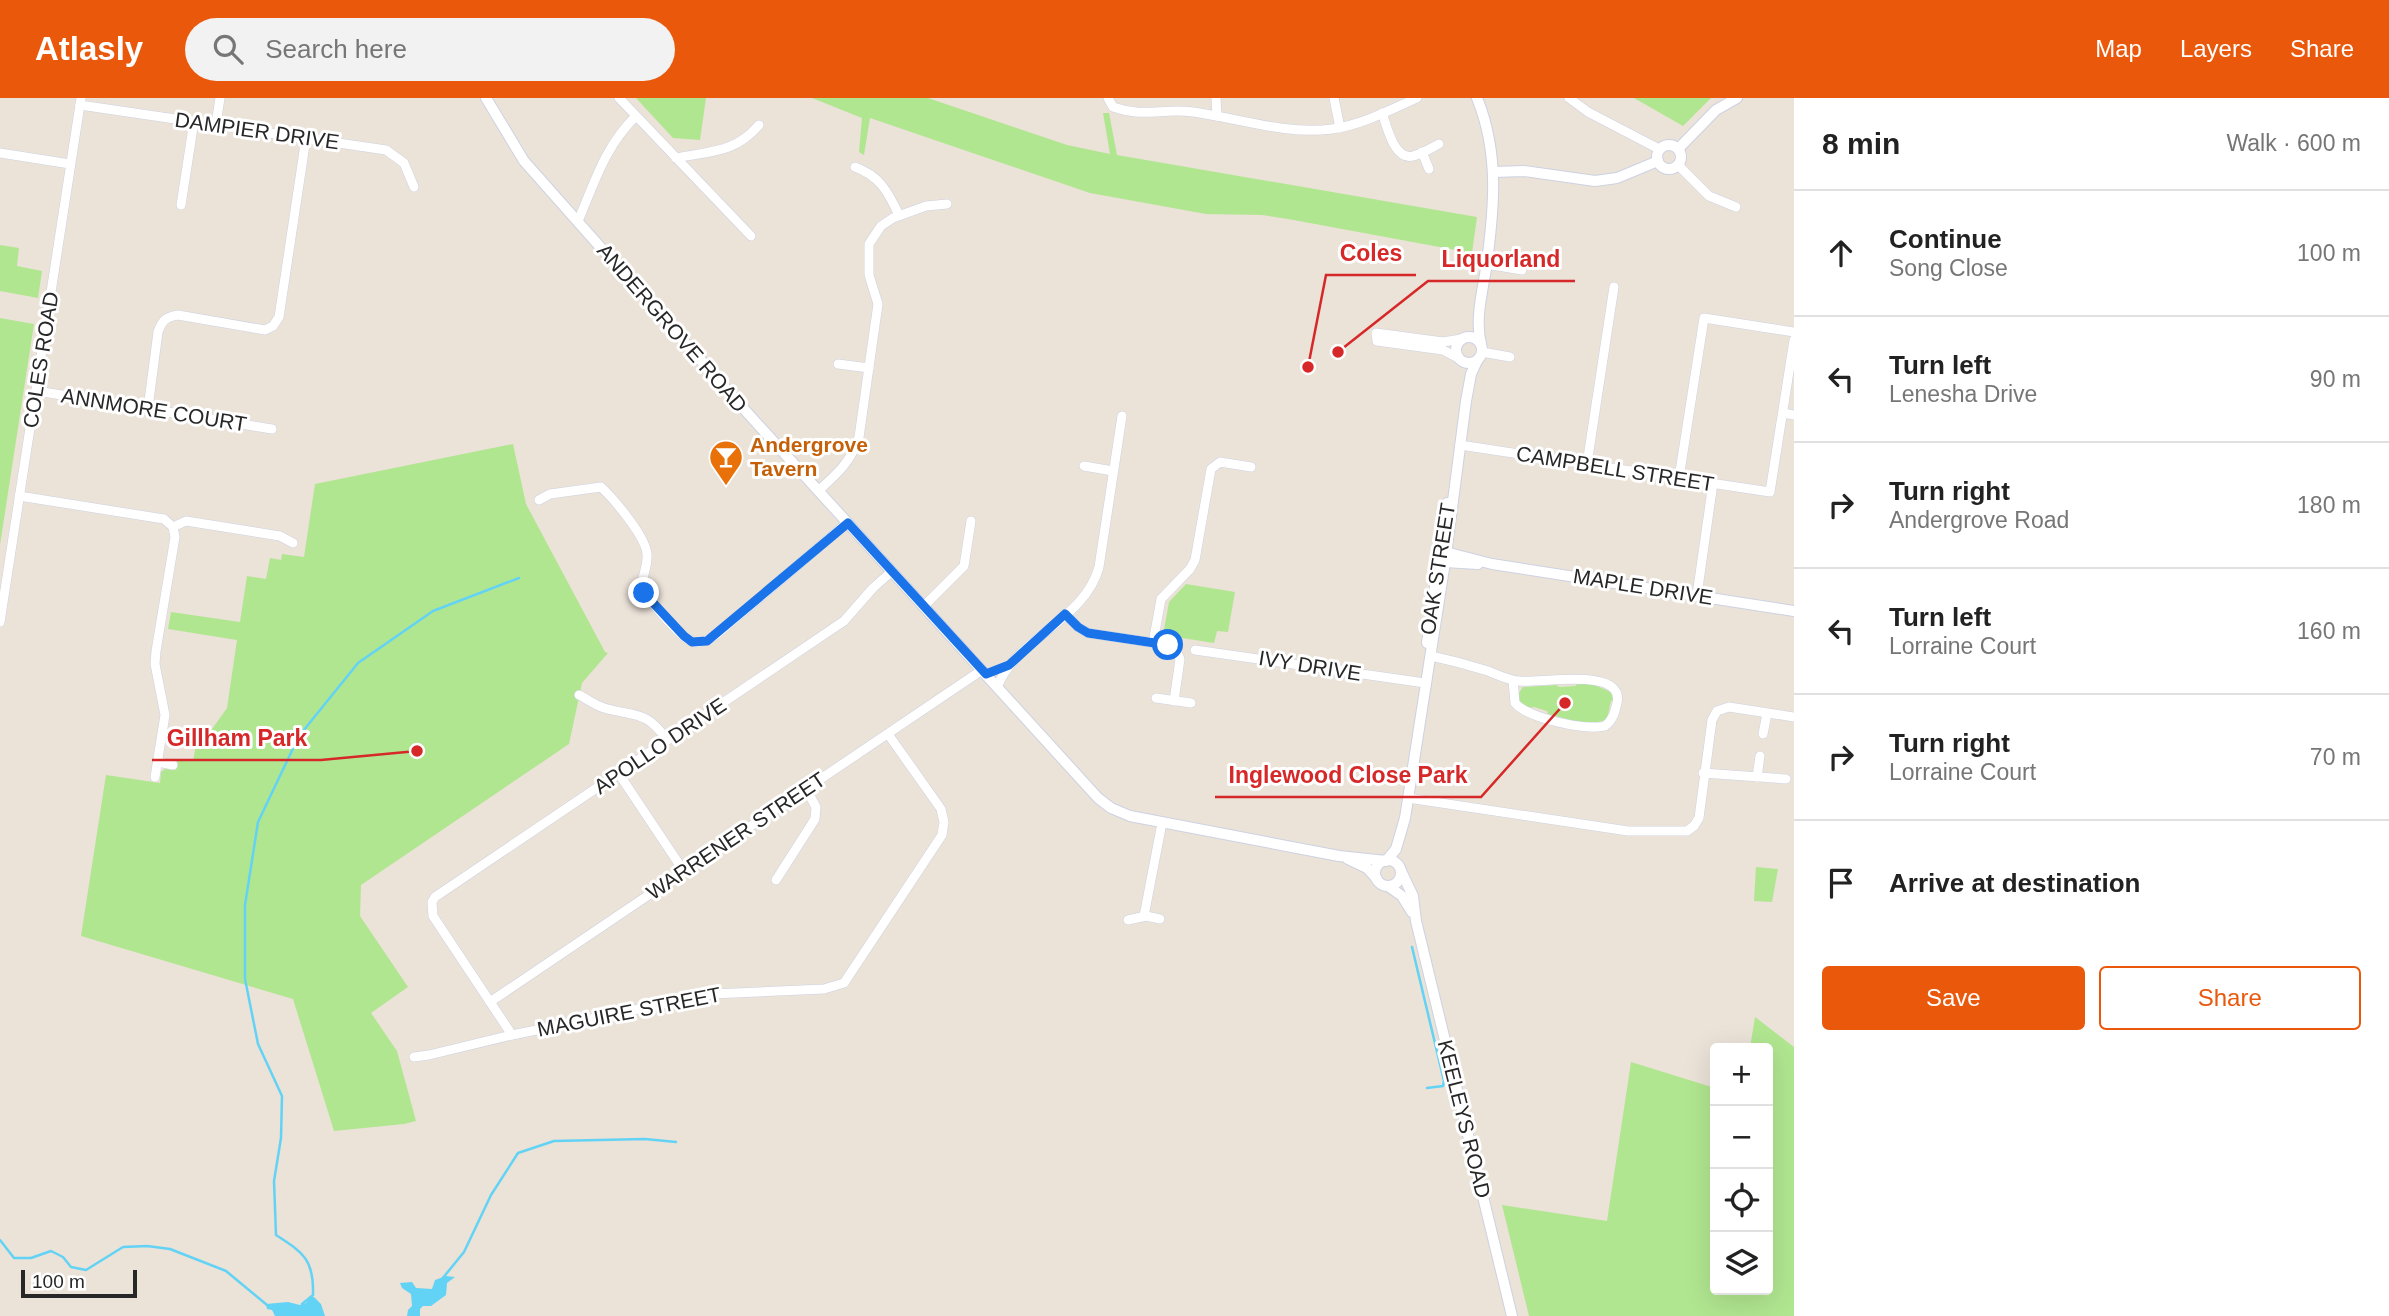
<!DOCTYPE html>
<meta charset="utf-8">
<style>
:root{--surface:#fff;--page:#f2f2f2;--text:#222;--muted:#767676;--line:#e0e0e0;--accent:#ea580c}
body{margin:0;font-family:Arial,sans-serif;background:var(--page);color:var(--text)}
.controls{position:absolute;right:21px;bottom:21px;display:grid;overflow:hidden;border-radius:7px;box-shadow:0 7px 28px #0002}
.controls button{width:63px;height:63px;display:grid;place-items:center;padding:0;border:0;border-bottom:2px solid var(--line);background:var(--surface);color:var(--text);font:35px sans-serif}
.scale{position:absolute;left:21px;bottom:18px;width:116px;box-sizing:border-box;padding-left:7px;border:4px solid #272727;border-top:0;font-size:19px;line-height:24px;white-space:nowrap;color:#272727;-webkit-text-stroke:5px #fff;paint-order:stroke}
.stop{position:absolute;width:21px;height:21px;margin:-16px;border:5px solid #1a73e8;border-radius:50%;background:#fff}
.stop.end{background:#1a73e8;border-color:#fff;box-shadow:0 2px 7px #0008}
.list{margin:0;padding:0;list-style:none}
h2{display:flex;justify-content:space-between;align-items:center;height:91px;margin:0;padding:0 28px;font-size:30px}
h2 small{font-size:23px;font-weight:400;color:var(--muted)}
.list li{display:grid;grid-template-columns:46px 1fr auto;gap:21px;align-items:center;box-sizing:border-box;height:126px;padding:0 28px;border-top:2px solid var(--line)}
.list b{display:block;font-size:26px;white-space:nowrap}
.list p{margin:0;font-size:23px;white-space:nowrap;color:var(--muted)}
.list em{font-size:23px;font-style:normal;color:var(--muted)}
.actions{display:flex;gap:14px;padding:21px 28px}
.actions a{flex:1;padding:16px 0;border:2px solid var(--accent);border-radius:7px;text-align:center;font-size:24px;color:var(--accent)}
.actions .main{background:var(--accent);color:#fff}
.icon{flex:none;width:38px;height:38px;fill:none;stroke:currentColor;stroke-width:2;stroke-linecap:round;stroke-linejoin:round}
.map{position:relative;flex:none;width:1794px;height:1218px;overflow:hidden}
header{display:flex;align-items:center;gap:42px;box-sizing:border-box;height:98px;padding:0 35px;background:var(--accent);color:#fff}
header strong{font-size:33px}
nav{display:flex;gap:38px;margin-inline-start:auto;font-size:24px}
.search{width:490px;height:63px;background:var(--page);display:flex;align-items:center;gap:18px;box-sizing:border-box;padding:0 24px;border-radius:38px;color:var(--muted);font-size:26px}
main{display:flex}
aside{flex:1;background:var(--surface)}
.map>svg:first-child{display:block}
.green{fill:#b1e690}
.water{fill:#63d3f5}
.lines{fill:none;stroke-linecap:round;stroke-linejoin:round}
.stream{stroke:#63d3f5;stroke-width:2.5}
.minor-casing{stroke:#cdd2e2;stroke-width:10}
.tertiary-casing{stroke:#cdd2e2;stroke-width:12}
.minor{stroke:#fff;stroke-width:9}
.tertiary{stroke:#fff;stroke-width:10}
.route{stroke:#1a73e8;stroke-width:9}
.labels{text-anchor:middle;stroke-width:6;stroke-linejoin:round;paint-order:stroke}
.street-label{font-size:21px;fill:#272727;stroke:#fff}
.food-label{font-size:21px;font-weight:bold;fill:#c56008;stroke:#fff;text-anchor:start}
.leader{fill:none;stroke:#d62828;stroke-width:2.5}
.callout-dot{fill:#d62828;stroke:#fff;stroke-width:2.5}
.callout-label{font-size:23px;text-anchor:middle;font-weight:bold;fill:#d62828;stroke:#fff;stroke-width:6;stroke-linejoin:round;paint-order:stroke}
</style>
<header>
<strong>Atlasly</strong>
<div class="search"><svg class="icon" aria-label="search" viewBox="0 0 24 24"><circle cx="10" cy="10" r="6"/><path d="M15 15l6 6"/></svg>Search here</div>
<nav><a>Map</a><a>Layers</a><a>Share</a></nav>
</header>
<main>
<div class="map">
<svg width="1794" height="1218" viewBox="0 0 1794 1218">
<rect width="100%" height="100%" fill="#ebe2d8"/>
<g class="green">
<path d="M 636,0 L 706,0 L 700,42 L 673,40 Z"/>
<path d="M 812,0 L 928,0 L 1067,47 L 1110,56 L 1103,15 L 1109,15 L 1117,57 L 1477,119 L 1472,155 L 1288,121 L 1262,117 L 1206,116 L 1090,95 L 870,20 L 864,57 L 859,54 L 862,20 Z"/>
<path d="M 1634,0 L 1711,0 L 1683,28 Z"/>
<path d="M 0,147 L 19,150 L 17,168 L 42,173 L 38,200 L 0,193 Z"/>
<path d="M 0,220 L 34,226 L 0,447 Z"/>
<path d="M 513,346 L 526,406 L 605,554 L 608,555 L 582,585 L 569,646 L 361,787 L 360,818 L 408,889 L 371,915 L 397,953 L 416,1023 L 404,1026 L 334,1033 L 293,901 L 81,838 L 106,677 L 160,685 L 161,674 L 165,671 L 176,672 L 178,661 L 193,663 L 199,629 L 212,631 L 227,610 L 237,542 L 168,531 L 171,514 L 240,524 L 247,478 L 266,481 L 270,460 L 281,462 L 282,456 L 304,459 L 315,386 Z"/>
<path d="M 1186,486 L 1235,494 L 1228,534 L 1217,533 L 1214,545 L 1163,537 L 1169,504 Z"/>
<path d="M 1578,585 L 1592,586 L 1611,594 L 1614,602 L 1611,603 L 1607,621 C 1590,630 1565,620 1548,616 L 1547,613 L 1534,609 L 1527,610 L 1518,603 L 1518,596 L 1523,589 L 1556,587 L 1559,589 L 1575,588 Z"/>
<path d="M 1756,769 L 1778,771 L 1772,804 L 1754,803 Z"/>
<path d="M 1755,919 L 1794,949 L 1794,1218 L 1529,1218 L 1502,1107 L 1607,1123 L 1631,964 L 1715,990 L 1715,1192 L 1768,1192 L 1768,950 L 1750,950 Z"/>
</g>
<g class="water">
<path d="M 446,1178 L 455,1179 L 447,1185 L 446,1197 L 431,1208 L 423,1208 L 420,1211 L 420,1218 L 407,1218 L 408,1212 L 412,1208 L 411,1196 L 402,1190 L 400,1185 L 412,1184 L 416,1190 L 432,1191 L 435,1182 Z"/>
<path d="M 310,1199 L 314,1199 L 321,1206 L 325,1218 L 275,1218 L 272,1212 L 267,1211 L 266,1206 L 288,1204 L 300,1207 L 306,1205 Z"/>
</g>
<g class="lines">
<g class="stream">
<path d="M 1412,849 L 1444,983 L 1443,988 L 1427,990"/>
<path d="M 0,1142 L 14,1160 L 31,1160 L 51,1153 L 63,1159 L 71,1169 L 86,1172 L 123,1149 L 147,1148 L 170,1151 L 226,1173 L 267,1207"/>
<path d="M 442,1181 L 464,1154 L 491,1097 L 518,1055 L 554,1043 L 645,1041 L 676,1044"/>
<path d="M 302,1206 L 313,1197 C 314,1162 304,1155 276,1137 L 274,1083 L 281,1040 L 282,998 L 258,946 L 245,881 L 245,807 L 258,724 L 299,638 L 358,565 L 433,513 L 519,480"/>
</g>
<g class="minor-casing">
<g id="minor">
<path d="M 619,0 L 751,138"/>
<path d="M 1108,0 L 1113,9 C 1145,20 1162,10 1193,14 C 1238,20 1285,37 1332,31 C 1361,27 1390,12 1417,0"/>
<path d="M 1216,0 L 1217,18"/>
<path d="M 1334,0 L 1340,30"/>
<path d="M 1569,0 L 1588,14 L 1659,51"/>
<path d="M 80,7 L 386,52 L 404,65 L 414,89"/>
<path d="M 1382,15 C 1387,28 1394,63 1413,58 C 1422,56 1431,50 1439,46"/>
<path d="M 216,26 L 220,0"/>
<path d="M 1422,54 L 1429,71"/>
<path d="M 0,55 L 70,66"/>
<path d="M 676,60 C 711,53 735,55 759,27"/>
<path d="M 1678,67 L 1709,98 L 1736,109"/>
<path d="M 855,69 C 880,78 888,94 899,117"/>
<path d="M 181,107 L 194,23"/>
<path d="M 578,123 C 595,84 604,50 635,19"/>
<path d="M 1486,166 L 1522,172"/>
<path d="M 1482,254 L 1510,259"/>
<path d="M 1458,260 L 1443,252 L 1377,243 L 1376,235 L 1443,244 L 1461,241"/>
<path d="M 838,266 L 869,270"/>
<path d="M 37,293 L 272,331"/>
<path d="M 148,310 L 158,234 C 162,223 165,219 178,217 L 265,232 L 273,228 L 279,219 L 306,40"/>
<path d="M 1783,315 L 1794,317"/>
<path d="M 1460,347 L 1770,394 L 1794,242"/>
<path d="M 1587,366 L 1614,189"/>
<path d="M 1084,368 L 1113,373"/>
<path d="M 1679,380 L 1704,220 L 1794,234"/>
<path d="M 818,393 C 838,375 850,365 859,339 L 878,206 L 869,177 L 869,146 L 881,128 L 893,120 L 926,108 L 947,106"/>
<path d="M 19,398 L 164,421 L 173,429 L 175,439 L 156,553 L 155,566 L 165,617 L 155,679"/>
<path d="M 539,402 L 550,396 L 601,389 C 614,401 647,440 647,457 C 648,471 639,481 644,495 C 653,505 680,540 691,543 C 701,547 710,541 717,536 L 847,425"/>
<path d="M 173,429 L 186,423 L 280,438 L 293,445"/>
<path d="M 1697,497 L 1713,385"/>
<path d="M 924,508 L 964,468 L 971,423"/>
<path d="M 1065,516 L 1078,529 L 1088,535 L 1168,547 L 1175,550 L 1180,561 L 1174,603"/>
<path d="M 0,524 L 81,0"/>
<path d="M 1153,545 L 1161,501 L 1190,471 L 1195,462 L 1211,371 L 1220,364 L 1251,369"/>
<path d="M 1195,552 L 1425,585"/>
<path d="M 1431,558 C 1450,562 1469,567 1488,573 C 1498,577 1508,582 1519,583 C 1538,586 1625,568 1617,605 C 1615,614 1613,622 1605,628 C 1586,633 1527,620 1515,605 L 1513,582"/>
<path d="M 997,589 C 1017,539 1085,522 1099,469 L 1122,318"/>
<path d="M 579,597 C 587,601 595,607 604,610 C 636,619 646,612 667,642"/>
<path d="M 1156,600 L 1191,605"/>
<path d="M 1763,636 L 1767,616"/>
<path d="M 158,664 L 173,667"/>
<path d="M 1703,675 L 1786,681"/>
<path d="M 619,676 L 683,772"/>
<path d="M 1757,679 L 1760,658"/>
<path d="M 1408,700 L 1628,733 L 1687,733 L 1694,728 L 1699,720 L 1712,622 L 1717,613 L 1729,609 L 1794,619"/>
<path d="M 776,782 L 815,721 L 816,709 L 806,691"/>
<path d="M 1144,818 L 1162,725"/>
<path d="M 1128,822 L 1146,818 L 1160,821"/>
<path d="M 490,904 L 982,572"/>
<path d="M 512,937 L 433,818 L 432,804 L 435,799 L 844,523 L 873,490 L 891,474"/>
<path d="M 414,959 L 429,957 L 512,937 L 712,896 L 824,891 L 844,885 L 942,737 L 944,724 L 941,711 L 888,636"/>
</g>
</g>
<g class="tertiary-casing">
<g id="tertiary">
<path d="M 486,0 L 524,63 L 743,310 L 1098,700 L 1111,710 L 1130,718 L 1339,758 L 1386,763"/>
<path d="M 1477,0 C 1500,56 1494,113 1486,171 C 1482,195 1475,222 1481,246"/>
<circle cx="1669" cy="59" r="12"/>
<path d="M 1678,51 L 1716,12 L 1737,0"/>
<path d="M 1494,74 L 1524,73 L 1595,83 L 1617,80 L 1658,63"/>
<circle cx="1469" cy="252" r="13"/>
<path d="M 1438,459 L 1446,455 L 1453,456 L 1492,466 L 1794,513"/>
<path d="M 1440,460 L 1445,464 L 1478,466"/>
<path d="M 1427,545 L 1447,405"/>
<path d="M 1348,761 L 1367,770 L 1377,781"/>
<path d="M 1387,762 L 1396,751 L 1405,720 L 1445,464 L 1466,303 L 1471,276 L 1477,263"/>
<circle cx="1388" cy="775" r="13"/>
<path d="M 1401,773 L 1413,798 L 1416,823 L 1512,1218"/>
<path d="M 1388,788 L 1402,798 L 1412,814"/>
</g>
</g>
<use href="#minor" class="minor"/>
<use href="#tertiary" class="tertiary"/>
</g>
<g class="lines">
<path class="route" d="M 644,495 L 684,538 L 692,544 L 707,543 L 848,425 L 986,576 L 1009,567 L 1065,516 L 1078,529 L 1088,535 L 1168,547"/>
</g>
<defs>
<g id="bar-pin" transform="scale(1.75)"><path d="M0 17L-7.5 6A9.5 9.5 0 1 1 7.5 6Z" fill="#e8710a" stroke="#fff"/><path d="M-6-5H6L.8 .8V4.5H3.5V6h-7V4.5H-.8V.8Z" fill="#fff"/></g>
</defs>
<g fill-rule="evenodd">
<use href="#bar-pin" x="726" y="359"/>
</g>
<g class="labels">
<g class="street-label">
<text transform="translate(257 33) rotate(8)" y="7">DAMPIER DRIVE</text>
<text transform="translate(672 230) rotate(49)" y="7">ANDERGROVE ROAD</text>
<text transform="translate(41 262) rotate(-81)" y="7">COLES ROAD</text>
<text transform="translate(154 312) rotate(9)" y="7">ANNMORE COURT</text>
<text transform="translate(1615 371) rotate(9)" y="7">CAMPBELL STREET</text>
<text transform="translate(1438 471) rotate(-81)" y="7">OAK STREET</text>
<text transform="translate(1643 489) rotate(9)" y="7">MAPLE DRIVE</text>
<text transform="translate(1310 568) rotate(9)" y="7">IVY DRIVE</text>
<text transform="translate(660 648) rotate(-34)" y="7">APOLLO DRIVE</text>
<text transform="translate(736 738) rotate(-34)" y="7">WARRENER STREET</text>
<text transform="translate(629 914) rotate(-11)" y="7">MAGUIRE STREET</text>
<text transform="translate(1464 1021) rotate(76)" y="7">KEELEYS ROAD</text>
</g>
<g class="food-label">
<text x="750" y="354">Andergrove<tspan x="750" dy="24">Tavern</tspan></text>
</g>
</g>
<path class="leader" d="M1308 269L1326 177H1416M1338 254L1428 183H1575M417 653L321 662H152M1565 605L1481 699H1215"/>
<g class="callout-dot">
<circle cx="1308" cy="269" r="7"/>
<circle cx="1338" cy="254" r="7"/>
<circle cx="417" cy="653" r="7"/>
<circle cx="1565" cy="605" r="7"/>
</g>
<g class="callout-label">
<text x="1371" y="163">Coles</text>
<text x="1501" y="169">Liquorland</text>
<text x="237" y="648">Gillham Park</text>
<text x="1348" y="685">Inglewood Close Park</text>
</g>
</svg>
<div class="controls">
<button>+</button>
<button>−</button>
<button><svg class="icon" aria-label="locate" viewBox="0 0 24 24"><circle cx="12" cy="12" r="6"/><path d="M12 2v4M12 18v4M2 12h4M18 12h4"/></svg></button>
<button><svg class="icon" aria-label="layers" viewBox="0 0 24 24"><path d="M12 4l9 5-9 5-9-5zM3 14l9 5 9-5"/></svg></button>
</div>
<div class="scale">100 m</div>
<div class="stop" style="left:1168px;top:547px"></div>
<div class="stop end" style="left:644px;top:495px"></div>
</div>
<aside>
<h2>8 min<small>Walk · 600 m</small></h2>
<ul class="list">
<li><svg class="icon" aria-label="ahead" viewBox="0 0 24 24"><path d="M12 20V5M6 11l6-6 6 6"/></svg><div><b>Continue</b><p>Song Close</p></div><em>100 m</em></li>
<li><svg class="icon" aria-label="left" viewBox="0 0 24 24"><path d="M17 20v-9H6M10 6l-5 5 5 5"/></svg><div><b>Turn left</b><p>Lenesha Drive</p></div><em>90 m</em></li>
<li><svg class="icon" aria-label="right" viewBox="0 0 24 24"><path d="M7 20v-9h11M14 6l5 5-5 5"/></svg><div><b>Turn right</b><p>Andergrove Road</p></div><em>180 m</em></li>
<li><svg class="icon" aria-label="left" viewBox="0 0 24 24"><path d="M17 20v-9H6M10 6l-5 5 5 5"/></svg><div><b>Turn left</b><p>Lorraine Court</p></div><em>160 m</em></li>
<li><svg class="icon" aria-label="right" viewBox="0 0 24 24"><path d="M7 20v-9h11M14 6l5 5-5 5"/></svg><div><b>Turn right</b><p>Lorraine Court</p></div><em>70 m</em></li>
<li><svg class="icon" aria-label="arrive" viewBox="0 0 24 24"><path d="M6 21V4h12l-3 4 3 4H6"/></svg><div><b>Arrive at destination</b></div></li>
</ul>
<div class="actions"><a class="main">Save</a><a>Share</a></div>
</aside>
</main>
